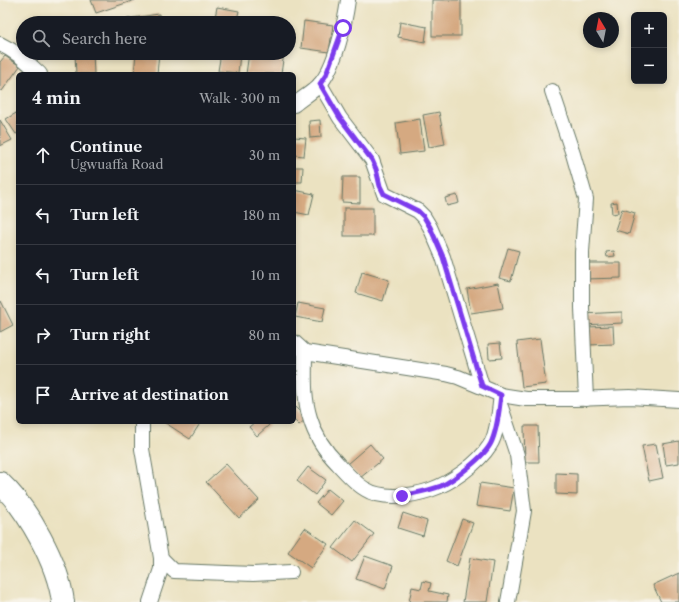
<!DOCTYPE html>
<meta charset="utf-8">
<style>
:root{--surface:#171b24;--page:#20242c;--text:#f1f3f6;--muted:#9ea1a6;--line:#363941}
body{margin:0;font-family:"Libre Caslon Text",serif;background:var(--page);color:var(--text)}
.controls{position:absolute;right:12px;top:12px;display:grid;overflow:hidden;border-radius:6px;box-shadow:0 2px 6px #0003}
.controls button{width:36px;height:36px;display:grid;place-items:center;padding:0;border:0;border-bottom:1px solid var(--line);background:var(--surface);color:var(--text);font:20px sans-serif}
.compass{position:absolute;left:583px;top:12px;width:36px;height:36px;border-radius:50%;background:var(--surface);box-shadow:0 2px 6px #0003;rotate:350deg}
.stop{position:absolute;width:12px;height:12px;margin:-9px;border:3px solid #7c3aed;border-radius:50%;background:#fff}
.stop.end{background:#7c3aed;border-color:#fff;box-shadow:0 1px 4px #0008}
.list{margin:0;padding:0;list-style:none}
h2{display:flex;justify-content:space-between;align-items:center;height:52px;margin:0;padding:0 16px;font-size:17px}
h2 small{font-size:13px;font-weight:400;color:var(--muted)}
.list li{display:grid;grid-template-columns:26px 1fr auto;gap:12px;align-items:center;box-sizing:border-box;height:60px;padding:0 16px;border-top:1px solid var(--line)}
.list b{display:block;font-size:15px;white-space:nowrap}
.list p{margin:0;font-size:13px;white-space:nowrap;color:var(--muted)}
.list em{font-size:13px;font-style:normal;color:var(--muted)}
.icon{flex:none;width:22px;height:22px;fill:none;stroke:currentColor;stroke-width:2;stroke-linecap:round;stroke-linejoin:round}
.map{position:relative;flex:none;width:679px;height:602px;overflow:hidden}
.search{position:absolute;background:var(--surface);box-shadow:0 2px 6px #0003;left:16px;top:16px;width:280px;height:44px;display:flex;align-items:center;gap:10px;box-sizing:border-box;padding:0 14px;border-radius:22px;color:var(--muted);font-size:15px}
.panel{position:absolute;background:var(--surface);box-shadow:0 2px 6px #0003;left:16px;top:72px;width:280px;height:352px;border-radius:6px}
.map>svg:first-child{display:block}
.building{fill:#d5a981}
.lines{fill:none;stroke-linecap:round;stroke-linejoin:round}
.street-casing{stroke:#667765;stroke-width:16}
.primary-casing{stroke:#667765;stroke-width:24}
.street{stroke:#fff;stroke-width:14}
.primary{stroke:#fff;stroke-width:22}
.route{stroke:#7c3aed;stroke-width:5}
</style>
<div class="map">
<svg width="679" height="602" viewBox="0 0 679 602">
<rect width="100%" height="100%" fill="#f7f3e8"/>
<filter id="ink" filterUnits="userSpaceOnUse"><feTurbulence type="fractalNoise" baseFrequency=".025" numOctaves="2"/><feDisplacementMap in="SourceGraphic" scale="8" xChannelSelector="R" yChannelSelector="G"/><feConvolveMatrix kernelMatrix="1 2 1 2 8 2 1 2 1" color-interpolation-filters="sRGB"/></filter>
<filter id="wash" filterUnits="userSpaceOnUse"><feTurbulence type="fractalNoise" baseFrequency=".012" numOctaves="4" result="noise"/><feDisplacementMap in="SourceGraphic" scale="16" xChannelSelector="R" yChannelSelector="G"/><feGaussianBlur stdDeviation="0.9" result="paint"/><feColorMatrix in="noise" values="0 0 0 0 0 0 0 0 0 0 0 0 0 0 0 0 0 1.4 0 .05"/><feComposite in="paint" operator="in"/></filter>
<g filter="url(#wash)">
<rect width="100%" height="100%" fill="#ebe2c1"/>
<g id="blocks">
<g class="building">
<path d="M 91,0 L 135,0 L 96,13 Z"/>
<rect x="432" y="0" width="29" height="36"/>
<path d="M 217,7 L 239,11 L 236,23 L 214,23 Z"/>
<path d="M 159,14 L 160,23 L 106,23 L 106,22 Z"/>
<path d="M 304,21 L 333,25 L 329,52 L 301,48 Z"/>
<path d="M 400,22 L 427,27 L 425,42 L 398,37 Z"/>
<path d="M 75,53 L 93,53 L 94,74 L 76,74 Z"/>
<path d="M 136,53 L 159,53 L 157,74 L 134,74 Z"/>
<path d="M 221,53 L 240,54 L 238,73 L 218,71 Z"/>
<path d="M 249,53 L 284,53 L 281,74 L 246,74 Z"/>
<path d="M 5,56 L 20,66 L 2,91 L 0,90 L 0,62 Z"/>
<path d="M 18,112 L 18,133 L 16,134 L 6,119 Z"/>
<path d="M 439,112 L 445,144 L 429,147 L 423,115 Z"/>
<path d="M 420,119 L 424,151 L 400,154 L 396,123 Z"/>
<path d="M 0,120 L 12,140 L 0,146 Z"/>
<path d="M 320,120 L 321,137 L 310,138 L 309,121 Z"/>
<path d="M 294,137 L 306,138 L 304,156 L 294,155 Z"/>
<path d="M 294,167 L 303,167 L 302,182 L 294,182 Z"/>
<path d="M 343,177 L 360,177 L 360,203 L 342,202 Z"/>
<path d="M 294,190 L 314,194 L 309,215 L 294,212 Z"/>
<path d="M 457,195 L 459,203 L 447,206 L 445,198 Z"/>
<path d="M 617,202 L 618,213 L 612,214 L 611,203 Z"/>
<rect x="344" y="208" width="29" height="28"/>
<path d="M 622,209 L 635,213 L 629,234 L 615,230 Z"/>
<path d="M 508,248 L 519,251 L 511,281 L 499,278 Z"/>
<path d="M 614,251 L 615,256 L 607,257 L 606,252 Z"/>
<path d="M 585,263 L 621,263 L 621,278 L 585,279 Z"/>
<path d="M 362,272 L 389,280 L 383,301 L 356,293 Z"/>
<path d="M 498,283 L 503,308 L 471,313 L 467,289 Z"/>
<path d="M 1,301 L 13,325 L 0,332 L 0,302 Z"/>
<path d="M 298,303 L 325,308 L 322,322 L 295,317 Z"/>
<path d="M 622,312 L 622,323 L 583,325 L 582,314 Z"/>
<path d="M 613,326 L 614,344 L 588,345 L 587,327 Z"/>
<path d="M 540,339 L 546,384 L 522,387 L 517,342 Z"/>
<path d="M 500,343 L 502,358 L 489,359 L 488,344 Z"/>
<path d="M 296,407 L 307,418 L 299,425 L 294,420 L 294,409 Z"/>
<path d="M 164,422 L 201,422 L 190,439 Z"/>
<path d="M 255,422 L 267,422 L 269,425 L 257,436 L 249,427 Z"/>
<path d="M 524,426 L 538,426 L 539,462 L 525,462 Z"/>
<path d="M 679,441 L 679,463 L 666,465 L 663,444 Z"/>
<path d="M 370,444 L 383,459 L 360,478 L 347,464 Z"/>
<path d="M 656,444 L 663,478 L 649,481 L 642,446 Z"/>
<path d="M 226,464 L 259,500 L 239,518 L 206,482 Z"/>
<path d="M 308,467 L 326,480 L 315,495 L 297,481 Z"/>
<path d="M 556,473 L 577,474 L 577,495 L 556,494 Z"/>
<path d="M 480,483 L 514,488 L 510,511 L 476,506 Z"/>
<path d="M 328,489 L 343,501 L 331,515 L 316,503 Z"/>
<path d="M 403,513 L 427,521 L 423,536 L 398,528 Z"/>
<path d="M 462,519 L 473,523 L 457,566 L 446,561 Z"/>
<path d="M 355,520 L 374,534 L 352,562 L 333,548 Z"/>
<path d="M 305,528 L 328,544 L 311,568 L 288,552 Z"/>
<path d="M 365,556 L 393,566 L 385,589 L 356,579 Z"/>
<path d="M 470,558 L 493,562 L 487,602 L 463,602 Z"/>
<path d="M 679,573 L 679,602 L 661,602 L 653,585 Z"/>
<path d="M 423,581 L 431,583 L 429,591 L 448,595 L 447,602 L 409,602 L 412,587 L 421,589 Z"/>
</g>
</g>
</g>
<g filter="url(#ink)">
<use href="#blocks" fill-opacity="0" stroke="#667765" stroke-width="1"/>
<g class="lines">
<g class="street-casing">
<g id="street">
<path d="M 0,44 C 17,52 26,61 40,74"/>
<path d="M 320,84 L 340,118 L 372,160 L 384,194 L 418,211 L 424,217 L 430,227 L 443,257 L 482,386"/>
<path d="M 552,91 L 573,154 L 586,199 L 582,252 L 582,308 L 586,399"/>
<path d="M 294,105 C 302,98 313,92 320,84 C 335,67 345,23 348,0"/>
<path d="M 294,342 L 305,352 L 446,374 L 458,377 L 501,395 L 526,399 L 575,399 L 630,397 L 679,400"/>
<path d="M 305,352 C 305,374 303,396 310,418 C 315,436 325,451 338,464 C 346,473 355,483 365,489 C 382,500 412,496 430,490 C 451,483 478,464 490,445 C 498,433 499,409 501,395"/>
<path d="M 501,407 L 517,455 L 524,511 L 508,602"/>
<path d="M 142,422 L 142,449 L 161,558 L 161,569 L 150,602"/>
<path d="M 161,558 L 174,571 L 253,574 L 291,572"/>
</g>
</g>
<g class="primary-casing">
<path id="primary" d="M 0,483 C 28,509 58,563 63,602"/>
</g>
<use href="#street" class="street"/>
<use href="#primary" class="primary"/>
</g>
</g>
<g class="lines" filter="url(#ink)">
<path class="route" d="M 343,28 L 326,75 L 320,84 L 340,118 L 372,160 L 376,169 L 380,186 L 384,194 L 418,211 L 424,217 L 430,227 L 443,257 L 482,386 L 501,395 C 499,410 498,428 491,443 C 485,456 454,480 441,486 C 428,491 415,493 402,496"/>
</g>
</svg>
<div class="controls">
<button>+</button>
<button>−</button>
</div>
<svg class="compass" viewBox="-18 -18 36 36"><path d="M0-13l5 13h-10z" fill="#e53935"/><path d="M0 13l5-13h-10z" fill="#9ea1a6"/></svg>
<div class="stop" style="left:343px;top:28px"></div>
<div class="stop end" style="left:402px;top:496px"></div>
<div class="search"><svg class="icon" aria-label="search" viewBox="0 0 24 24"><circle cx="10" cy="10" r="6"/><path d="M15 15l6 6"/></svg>Search here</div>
<section class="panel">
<h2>4 min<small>Walk · 300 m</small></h2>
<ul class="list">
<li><svg class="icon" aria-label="ahead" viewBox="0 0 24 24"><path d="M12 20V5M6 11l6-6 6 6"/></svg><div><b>Continue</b><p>Ugwuaffa Road</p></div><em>30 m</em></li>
<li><svg class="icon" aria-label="left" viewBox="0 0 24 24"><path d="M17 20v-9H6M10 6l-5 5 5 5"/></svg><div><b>Turn left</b></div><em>180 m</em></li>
<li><svg class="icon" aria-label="left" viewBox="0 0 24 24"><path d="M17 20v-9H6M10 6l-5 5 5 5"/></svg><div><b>Turn left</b></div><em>10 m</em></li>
<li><svg class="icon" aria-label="right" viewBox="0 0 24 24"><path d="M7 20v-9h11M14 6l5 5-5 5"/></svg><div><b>Turn right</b></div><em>80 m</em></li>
<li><svg class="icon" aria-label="arrive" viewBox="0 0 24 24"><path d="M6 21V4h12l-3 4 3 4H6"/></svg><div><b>Arrive at destination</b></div></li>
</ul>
</section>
</div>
